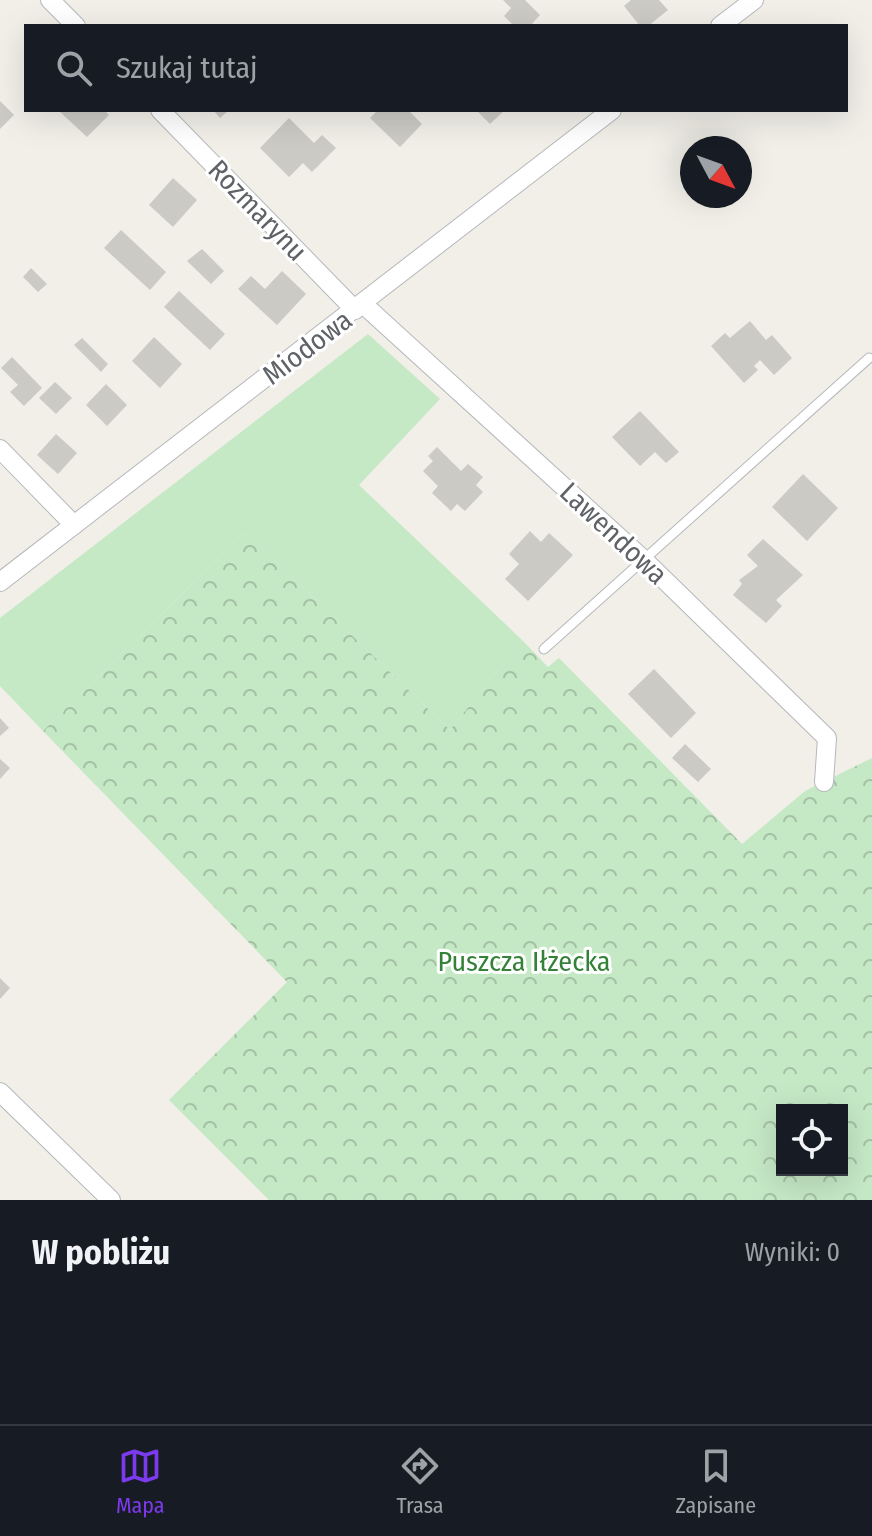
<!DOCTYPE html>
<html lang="pl">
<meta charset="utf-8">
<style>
:root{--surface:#171b24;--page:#20242c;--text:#f1f3f6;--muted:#9ea1a6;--line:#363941;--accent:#7c3aed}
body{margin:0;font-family:"Fira Sans Condensed",sans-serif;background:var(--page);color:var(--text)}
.controls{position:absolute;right:24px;bottom:24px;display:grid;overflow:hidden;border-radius:0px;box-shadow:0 8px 32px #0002}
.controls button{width:72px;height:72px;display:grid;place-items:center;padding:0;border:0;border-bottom:2px solid var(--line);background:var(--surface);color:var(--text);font:40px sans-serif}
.compass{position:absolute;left:680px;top:136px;width:72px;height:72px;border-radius:50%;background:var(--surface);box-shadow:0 8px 32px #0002;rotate:131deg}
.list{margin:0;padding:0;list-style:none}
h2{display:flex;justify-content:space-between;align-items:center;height:104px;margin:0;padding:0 32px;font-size:34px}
h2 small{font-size:26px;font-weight:400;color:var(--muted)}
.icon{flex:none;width:44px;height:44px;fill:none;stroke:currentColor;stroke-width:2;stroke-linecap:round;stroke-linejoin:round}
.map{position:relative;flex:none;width:872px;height:1200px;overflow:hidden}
.search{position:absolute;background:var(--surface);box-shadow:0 8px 32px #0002;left:24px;right:24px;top:24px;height:88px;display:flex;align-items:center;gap:20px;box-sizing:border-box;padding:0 28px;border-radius:0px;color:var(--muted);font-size:30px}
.sheet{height:224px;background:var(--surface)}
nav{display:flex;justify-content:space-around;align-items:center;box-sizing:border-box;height:112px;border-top:2px solid var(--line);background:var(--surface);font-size:22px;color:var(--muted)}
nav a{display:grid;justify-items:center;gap:4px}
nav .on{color:var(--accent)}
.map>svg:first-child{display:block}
.grass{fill:#c5e8c5}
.forest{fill:url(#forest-crowns);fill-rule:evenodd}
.building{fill:#cccac5}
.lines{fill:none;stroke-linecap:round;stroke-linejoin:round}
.service-casing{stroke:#b5b8bc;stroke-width:11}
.minor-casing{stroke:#b5b8bc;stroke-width:20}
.service{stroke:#fff;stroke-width:9}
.minor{stroke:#fff;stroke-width:18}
.labels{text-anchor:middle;stroke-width:6;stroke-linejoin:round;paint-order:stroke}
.street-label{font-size:28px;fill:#5f6368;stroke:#fff}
.park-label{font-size:28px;fill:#348238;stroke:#fff}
</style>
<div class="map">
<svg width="872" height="1200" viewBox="0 0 872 1200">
<defs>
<pattern id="forest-crowns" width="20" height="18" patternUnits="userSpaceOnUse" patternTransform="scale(2)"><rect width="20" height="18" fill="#c5e8c5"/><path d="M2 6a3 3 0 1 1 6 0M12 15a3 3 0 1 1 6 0" fill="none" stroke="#a3c0a4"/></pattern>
</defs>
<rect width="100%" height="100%" fill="#f1efe8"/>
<path class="grass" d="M 368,334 L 440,399 L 359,485 L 522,640 L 450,730 L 245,532 L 43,731 L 0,686 L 0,618 Z"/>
<path class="forest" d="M 245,532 L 450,730 L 522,640 L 548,667 L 559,658 L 742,844 L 805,791 L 872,758 L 872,1200 L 269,1200 L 169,1100 L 287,982 L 43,731 ZM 782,1110 L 842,1110 L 842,1170 L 782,1170 Z"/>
<g class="building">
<path d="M 503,0 L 525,0 L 540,15 L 530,26 L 514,26 L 504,16 L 511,8 Z"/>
<path d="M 631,0 L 659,0 L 668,10 L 648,26 L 640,26 L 624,6 Z"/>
<path d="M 0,101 L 14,115 L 0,129 Z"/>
<path d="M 58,110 L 104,110 L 109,115 L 87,137 Z"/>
<path d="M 213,110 L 229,110 L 220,118 Z"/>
<path d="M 378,110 L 408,110 L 422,124 L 400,147 L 370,118 Z"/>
<path d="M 476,110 L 505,110 L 490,124 Z"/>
<path d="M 289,118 L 314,143 L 322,135 L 336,148 L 312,172 L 303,163 L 289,177 L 260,148 Z"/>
<path d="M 173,178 L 197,200 L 173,227 L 149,205 Z"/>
<path d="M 121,230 L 166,272 L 150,290 L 104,248 Z"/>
<path d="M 202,249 L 224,271 L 211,284 L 187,261 Z"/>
<path d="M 31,268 L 47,284 L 38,292 L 23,277 Z"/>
<path d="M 282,271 L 306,294 L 277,325 L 238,289 L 251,276 L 265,289 Z"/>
<path d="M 179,291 L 225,334 L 210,350 L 164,307 Z"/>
<path d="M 750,321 L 766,340 L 772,335 L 792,358 L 774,375 L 760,360 L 754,366 L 758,370 L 744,383 L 711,346 L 725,333 L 730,338 Z"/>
<path d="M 154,337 L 182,364 L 160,388 L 132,361 Z"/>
<path d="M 82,338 L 108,364 L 101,372 L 74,345 Z"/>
<path d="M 12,357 L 42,388 L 24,406 L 10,392 L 18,385 L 1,368 Z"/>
<path d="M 55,382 L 72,398 L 56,414 L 39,398 Z"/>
<path d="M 106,384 L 127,405 L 107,426 L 86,405 Z"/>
<path d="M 640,411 L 679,452 L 666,463 L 655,452 L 640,466 L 612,437 Z"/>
<path d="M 56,434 L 77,453 L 58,474 L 37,455 Z"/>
<path d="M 437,447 L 461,471 L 468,464 L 483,477 L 476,485 L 483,492 L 465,511 L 457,504 L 451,511 L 432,493 L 438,486 L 423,471 L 433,461 L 428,456 Z"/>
<path d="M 803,474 L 838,508 L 807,541 L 772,507 Z"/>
<path d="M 530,531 L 541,542 L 549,533 L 573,555 L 528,601 L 505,579 L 519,564 L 509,554 Z"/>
<path d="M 763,539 L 803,575 L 776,600 L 782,606 L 766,623 L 733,595 L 742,584 L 739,580 L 758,566 L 747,555 Z"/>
<path d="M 654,669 L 696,713 L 671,738 L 628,694 Z"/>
<path d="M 0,718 L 9,728 L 0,736 Z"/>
<path d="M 685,744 L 711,769 L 698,782 L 672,758 Z"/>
<path d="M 0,759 L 10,768 L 0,779 Z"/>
<path d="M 0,978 L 10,988 L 0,999 Z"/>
</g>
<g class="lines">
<g class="service-casing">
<path id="service" d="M 544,649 L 869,358"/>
</g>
<g class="minor-casing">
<g id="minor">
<path d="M 50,0 L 76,26"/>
<path d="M 720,26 L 754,0"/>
<path d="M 160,110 L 355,310"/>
<path d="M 363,304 L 644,560 L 827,738 L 824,782"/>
<path d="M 0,449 L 74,525"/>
<path d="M 0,582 L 612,110"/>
<path d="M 0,1092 L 111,1200"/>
</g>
</g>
<use href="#service" class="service"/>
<use href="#minor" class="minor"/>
</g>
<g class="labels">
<g class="street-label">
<text transform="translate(258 210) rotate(46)" y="10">Rozmarynu</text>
<text transform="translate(307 347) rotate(-37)" y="10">Miodowa</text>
<text transform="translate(614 533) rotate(43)" y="10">Lawendowa</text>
</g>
<g class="park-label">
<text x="524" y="971">Puszcza Iłżecka</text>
</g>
</g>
</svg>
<div class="controls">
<button><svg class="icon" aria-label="locate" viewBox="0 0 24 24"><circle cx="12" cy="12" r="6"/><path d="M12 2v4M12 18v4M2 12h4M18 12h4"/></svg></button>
</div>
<svg class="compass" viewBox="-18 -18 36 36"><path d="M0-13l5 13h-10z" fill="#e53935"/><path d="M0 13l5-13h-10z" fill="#9ea1a6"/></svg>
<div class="search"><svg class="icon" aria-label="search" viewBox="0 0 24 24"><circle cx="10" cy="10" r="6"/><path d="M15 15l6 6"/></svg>Szukaj tutaj</div>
</div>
<section class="sheet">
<h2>W pobliżu<small>Wyniki: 0</small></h2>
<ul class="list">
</ul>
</section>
<nav>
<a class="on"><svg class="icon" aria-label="map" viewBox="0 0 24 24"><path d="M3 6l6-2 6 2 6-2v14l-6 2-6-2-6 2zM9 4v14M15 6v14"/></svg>Mapa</a>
<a><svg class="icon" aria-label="directions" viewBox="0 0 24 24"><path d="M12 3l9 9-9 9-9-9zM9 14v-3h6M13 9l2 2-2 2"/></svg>Trasa</a>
<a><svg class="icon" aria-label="saved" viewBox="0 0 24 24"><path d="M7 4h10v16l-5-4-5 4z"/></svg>Zapisane</a>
</nav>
